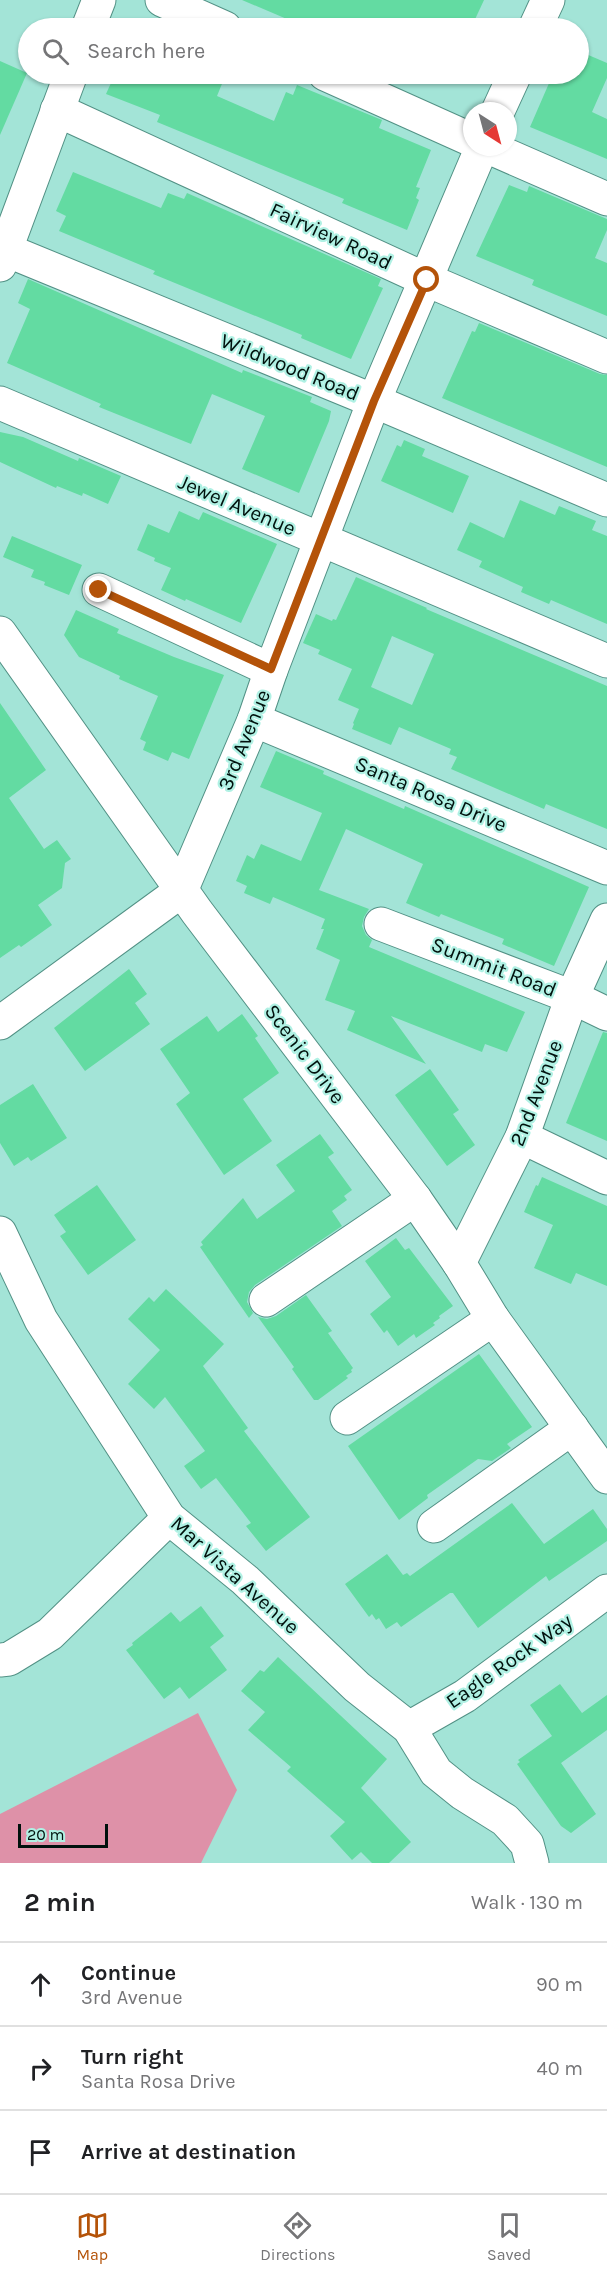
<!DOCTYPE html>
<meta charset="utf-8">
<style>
:root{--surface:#fff;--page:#f2f2f2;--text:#202124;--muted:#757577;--line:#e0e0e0;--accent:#b45309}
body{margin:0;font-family:Karla,sans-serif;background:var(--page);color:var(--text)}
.compass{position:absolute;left:463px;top:102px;width:54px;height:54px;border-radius:50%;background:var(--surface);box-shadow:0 2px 4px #0004;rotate:144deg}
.scale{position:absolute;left:18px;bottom:15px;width:90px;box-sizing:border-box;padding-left:6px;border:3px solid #00110d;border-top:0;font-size:16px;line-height:21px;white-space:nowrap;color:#00110d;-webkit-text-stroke:4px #b0f1e4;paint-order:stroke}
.stop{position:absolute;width:18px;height:18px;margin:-14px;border:4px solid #b45309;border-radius:50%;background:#fff}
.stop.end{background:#b45309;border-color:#fff;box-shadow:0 2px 6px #0008}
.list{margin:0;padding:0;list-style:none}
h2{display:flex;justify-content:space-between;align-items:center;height:78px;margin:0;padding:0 24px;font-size:26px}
h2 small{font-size:20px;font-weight:400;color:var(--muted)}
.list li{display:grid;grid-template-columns:39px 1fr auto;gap:18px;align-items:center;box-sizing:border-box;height:84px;padding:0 24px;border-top:2px solid var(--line)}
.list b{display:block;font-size:22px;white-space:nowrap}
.list p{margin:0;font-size:20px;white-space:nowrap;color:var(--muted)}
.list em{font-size:20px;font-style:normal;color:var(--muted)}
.icon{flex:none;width:33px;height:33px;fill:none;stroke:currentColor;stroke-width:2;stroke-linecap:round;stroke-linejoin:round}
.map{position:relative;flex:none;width:607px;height:1863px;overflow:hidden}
.search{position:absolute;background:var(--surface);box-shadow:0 2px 4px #0004;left:18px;right:18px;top:18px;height:66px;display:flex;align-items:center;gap:15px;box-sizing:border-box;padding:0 21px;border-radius:33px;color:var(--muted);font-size:22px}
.sheet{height:330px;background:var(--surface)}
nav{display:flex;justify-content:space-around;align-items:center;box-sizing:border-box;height:84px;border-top:2px solid var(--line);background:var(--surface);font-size:16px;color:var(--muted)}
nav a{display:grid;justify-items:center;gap:3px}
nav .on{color:var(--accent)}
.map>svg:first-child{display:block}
.green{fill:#de91a8}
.building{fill:#63dba2;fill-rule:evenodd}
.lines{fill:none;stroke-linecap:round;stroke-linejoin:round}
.minor-casing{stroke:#529185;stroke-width:35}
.minor{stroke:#fff;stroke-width:33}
.route{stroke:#b45309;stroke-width:8}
.labels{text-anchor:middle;stroke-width:4.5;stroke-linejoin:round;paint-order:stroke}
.street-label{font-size:21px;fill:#00110d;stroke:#b0f1e4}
</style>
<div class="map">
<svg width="607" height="1863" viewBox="0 0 607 1863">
<rect width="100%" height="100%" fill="#a3e4d7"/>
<path class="green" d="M 198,1713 L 237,1790 L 201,1863 L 0,1863 L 0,1814 Z"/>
<g class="building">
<path d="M 242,0 L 484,0 L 471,28 L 308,28 Z"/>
<path d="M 579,51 L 607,63 L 607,78 L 592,112 L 607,119 L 607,159 L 530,127 L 553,74 L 579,74 Z"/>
<path d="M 0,61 L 27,73 L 0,135 Z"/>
<path d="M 115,74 L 226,74 L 217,96 L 274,121 L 286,92 L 293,95 L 297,85 L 382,120 L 379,128 L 431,150 L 416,187 L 420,188 L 416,198 L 419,200 L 407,230 L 342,203 L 344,199 L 157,122 L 160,115 L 106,94 Z"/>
<path d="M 73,172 L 161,208 L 168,193 L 184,199 L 187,193 L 381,279 L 378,286 L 383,288 L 351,359 L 301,338 L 302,335 L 153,274 L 155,271 L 59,231 L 66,216 L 56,211 Z"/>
<path d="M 509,185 L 527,192 L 529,186 L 607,219 L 607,230 L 595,258 L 607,263 L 607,316 L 532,285 L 534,280 L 476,256 Z"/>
<path d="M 28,279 L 242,373 L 243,370 L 312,397 L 310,402 L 331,411 L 329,421 L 299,493 L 242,469 L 265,416 L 212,394 L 191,444 L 99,407 L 101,404 L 7,363 L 30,309 L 18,303 Z"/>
<path d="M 479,323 L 600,374 L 607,375 L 607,467 L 442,398 L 472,331 L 475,332 Z"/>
<path d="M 0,432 L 23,437 L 78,461 L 79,458 L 121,476 L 108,504 L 83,493 L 82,496 L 57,486 L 56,488 L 0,462 Z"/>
<path d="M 404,440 L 425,449 L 422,456 L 469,476 L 453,513 L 381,481 L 397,445 L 401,447 Z"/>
<path d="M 520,500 L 555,515 L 559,506 L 596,521 L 592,530 L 607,536 L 607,624 L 551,600 L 549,604 L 521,592 L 523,587 L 479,567 L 482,561 L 457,550 L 470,522 L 504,538 Z"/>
<path d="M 179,511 L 199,520 L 203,512 L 277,544 L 241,623 L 186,599 L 185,601 L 161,590 L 171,568 L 154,561 L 155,558 L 137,550 L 148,524 L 169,533 Z"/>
<path d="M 12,536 L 82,565 L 69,595 L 44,585 L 45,582 L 31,577 L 34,570 L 3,557 Z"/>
<path d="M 356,577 L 427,608 L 426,609 L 607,686 L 607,829 L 546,804 L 544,809 L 451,769 L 457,757 L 449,754 L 451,749 L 399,727 L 391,745 L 352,729 L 354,724 L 353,723 L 359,709 L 338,700 L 352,669 L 318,654 L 320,650 L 303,643 L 316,614 L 332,621 L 333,619 L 336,620 ZM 392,636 L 434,654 L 412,705 L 371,687 Z"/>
<path d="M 76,610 L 119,629 L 117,633 L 174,657 L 224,675 L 189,759 L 172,752 L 168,761 L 143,750 L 146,742 L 140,739 L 158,696 L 119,679 L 120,676 L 79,657 L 64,635 Z"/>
<path d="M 0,703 L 46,770 L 9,798 L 44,849 L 57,840 L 71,859 L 65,863 L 62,888 L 38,905 L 52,925 L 21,947 L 19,945 L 0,958 Z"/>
<path d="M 276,751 L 324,771 L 323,774 L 404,809 L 405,806 L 589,887 L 554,966 L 502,944 L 504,939 L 441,914 L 439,917 L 406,903 L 423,864 L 346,829 L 319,890 L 369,909 L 364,917 L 362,926 L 366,935 L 372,940 L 369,947 L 525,1012 L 507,1052 L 485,1044 L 482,1052 L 391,1016 L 426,1064 L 347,1030 L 355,1011 L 325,1000 L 340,960 L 316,949 L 324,929 L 321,929 L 325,919 L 273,897 L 270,904 L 244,893 L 247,886 L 236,881 L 247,855 L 254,859 L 261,844 L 301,861 L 322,813 L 260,787 Z"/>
<path d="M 129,969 L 147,994 L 135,1003 L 150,1024 L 85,1071 L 54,1028 Z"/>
<path d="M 242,1014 L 258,1036 L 255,1038 L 279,1073 L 243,1099 L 272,1141 L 224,1175 L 176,1104 L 190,1093 L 160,1049 L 207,1016 L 218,1032 Z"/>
<path d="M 603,1032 L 607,1033 L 607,1141 L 566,1123 Z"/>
<path d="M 430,1069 L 459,1110 L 453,1114 L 475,1145 L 447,1166 L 395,1095 Z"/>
<path d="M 33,1084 L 67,1138 L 31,1161 L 28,1157 L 14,1166 L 0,1143 L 0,1105 Z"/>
<path d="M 320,1134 L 334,1153 L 328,1157 L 352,1190 L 344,1196 L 347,1200 L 332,1211 L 342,1226 L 255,1285 L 249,1292 L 247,1302 L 253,1313 L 249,1318 L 200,1247 L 203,1245 L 201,1242 L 243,1198 L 257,1219 L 295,1191 L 276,1165 Z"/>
<path d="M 542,1177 L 607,1206 L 607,1286 L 576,1273 L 571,1284 L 534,1268 L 553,1225 L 524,1212 L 536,1185 L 538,1186 Z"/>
<path d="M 97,1185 L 136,1240 L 88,1275 L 60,1236 L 66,1232 L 54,1215 Z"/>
<path d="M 396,1238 L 405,1250 L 409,1248 L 453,1306 L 439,1316 L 440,1318 L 433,1323 L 435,1325 L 416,1338 L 414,1334 L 398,1346 L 387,1330 L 384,1333 L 370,1314 L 391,1297 L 365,1261 Z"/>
<path d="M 166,1289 L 224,1344 L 203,1366 L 248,1428 L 244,1431 L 310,1517 L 266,1551 L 246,1526 L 251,1523 L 216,1478 L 201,1489 L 184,1466 L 205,1451 L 165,1397 L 154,1409 L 128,1384 L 160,1350 L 128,1319 L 149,1297 L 154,1302 Z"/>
<path d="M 306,1295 L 332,1331 L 328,1333 L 353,1368 L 351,1370 L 352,1372 L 346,1376 L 348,1378 L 318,1400 L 314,1400 L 292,1369 L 294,1367 L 258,1317 L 267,1319 L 276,1316 Z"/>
<path d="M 479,1354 L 532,1427 L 507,1444 L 511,1448 L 492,1461 L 478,1459 L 427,1495 L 428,1498 L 399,1520 L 348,1446 Z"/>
<path d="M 512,1503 L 544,1544 L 593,1509 L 607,1529 L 607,1541 L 549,1581 L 546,1576 L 478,1628 L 453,1593 L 450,1593 L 401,1627 L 397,1622 L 386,1629 L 379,1618 L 376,1620 L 372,1614 L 369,1617 L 345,1584 L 387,1554 L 403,1575 L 407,1573 L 410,1576 Z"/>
<path d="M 201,1606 L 224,1636 L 210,1647 L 227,1670 L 189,1699 L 180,1687 L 164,1699 L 126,1650 L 133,1645 L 132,1643 L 171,1612 L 180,1622 Z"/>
<path d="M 278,1657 L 387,1759 L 361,1788 L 411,1842 L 389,1863 L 372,1863 L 361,1852 L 352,1860 L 330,1836 L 345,1822 L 287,1771 L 291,1767 L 248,1730 L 265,1712 L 241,1691 L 260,1670 L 264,1672 Z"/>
<path d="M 560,1684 L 582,1713 L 607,1695 L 607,1730 L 561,1763 L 596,1814 L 571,1833 L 561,1826 L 517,1764 L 520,1762 L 518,1760 L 552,1736 L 530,1705 Z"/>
</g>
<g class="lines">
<g class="minor-casing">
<g id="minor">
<path d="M 162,0 L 225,28"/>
<path d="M 88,28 L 99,0"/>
<path d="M 535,28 L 548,0"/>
<path d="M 325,74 L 472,140"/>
<path d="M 57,110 L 427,280 L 607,357"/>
<path d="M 498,111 L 515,74"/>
<path d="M 488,147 L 607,199"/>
<path d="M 6,250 L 374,401 L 607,500"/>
<path d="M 0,265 L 71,74"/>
<path d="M 0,403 L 607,661"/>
<path d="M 99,590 L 271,670"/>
<path d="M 0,633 L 197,912 L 415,1199 L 459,1263 L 493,1319 L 607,1477"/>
<path d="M 254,720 L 607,868"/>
<path d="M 381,924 L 572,997 L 607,1014"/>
<path d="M 0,1023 L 181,891 L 254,720 L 271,670 L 374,401 L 482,147"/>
<path d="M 522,1137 L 607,1178"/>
<path d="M 0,1233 L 41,1320 L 169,1518 L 245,1580 L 357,1687 L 409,1728 L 436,1772 L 462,1793 L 505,1820 L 527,1844 L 532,1863"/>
<path d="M 459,1263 L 522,1137 L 572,997 L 607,920"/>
<path d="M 266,1300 L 415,1199"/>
<path d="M 347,1418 L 493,1319"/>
<path d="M 434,1526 L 572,1428"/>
<path d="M 0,1660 L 9,1659 L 50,1634 L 169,1518"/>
<path d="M 409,1728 L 465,1696 L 607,1591"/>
</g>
</g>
<use href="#minor" class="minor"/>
</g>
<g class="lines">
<path class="route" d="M 99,590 L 271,669 L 374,401 L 427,280"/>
</g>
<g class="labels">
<g class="street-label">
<text transform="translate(331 236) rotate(25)" y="7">Fairview Road</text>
<text transform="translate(290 367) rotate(22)" y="7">Wildwood Road</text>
<text transform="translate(237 505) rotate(23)" y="7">Jewel Avenue</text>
<text transform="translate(244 740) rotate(-68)" y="7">3rd Avenue</text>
<text transform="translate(431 794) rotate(23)" y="7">Santa Rosa Drive</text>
<text transform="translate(494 967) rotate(21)" y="7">Summit Road</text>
<text transform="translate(305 1054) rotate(53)" y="7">Scenic Drive</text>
<text transform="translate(536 1093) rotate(-69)" y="7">2nd Avenue</text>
<text transform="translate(235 1575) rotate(42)" y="7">Mar Vista Avenue</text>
<text transform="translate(509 1661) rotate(-35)" y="7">Eagle Rock Way</text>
</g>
</g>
</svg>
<svg class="compass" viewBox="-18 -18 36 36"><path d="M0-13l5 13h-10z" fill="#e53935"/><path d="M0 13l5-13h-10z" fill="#757577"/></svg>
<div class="scale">20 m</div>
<div class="stop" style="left:427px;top:280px"></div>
<div class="stop end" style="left:99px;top:590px"></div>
<div class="search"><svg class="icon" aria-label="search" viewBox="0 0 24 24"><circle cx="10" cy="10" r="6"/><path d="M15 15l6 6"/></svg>Search here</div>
</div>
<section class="sheet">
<h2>2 min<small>Walk · 130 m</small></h2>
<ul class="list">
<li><svg class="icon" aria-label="ahead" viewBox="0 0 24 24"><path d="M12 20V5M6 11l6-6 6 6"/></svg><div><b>Continue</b><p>3rd Avenue</p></div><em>90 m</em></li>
<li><svg class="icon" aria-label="right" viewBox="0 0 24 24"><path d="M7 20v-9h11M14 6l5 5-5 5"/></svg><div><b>Turn right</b><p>Santa Rosa Drive</p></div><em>40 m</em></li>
<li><svg class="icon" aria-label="arrive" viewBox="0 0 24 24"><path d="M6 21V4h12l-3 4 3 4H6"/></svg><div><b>Arrive at destination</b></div></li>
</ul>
</section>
<nav>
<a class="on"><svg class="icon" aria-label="map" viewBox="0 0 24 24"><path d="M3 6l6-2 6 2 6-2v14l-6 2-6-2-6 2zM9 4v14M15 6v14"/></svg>Map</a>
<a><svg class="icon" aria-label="directions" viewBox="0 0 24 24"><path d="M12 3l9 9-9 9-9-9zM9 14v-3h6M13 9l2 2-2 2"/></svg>Directions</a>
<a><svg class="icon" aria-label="saved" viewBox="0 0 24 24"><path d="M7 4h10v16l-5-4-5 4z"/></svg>Saved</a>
</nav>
